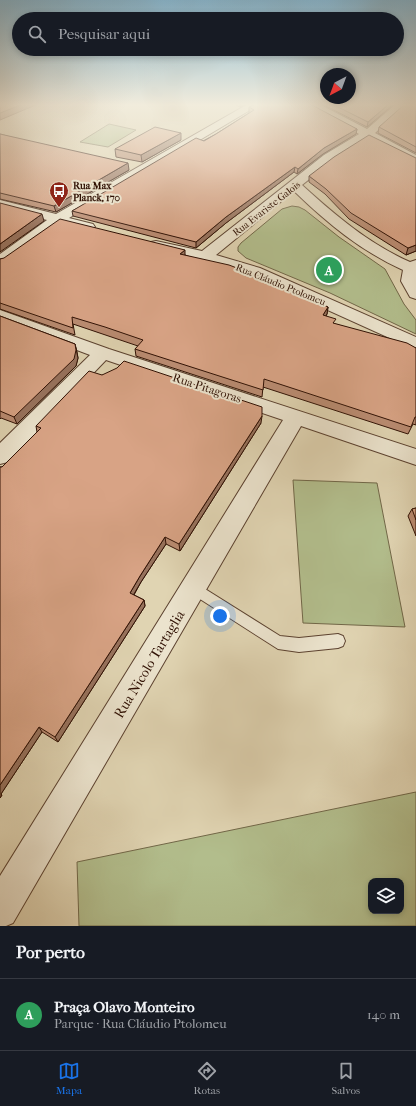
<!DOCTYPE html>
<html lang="pt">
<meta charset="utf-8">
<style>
:root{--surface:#171b24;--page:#242831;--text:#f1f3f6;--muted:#9ea1a6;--line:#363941;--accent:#1a73e8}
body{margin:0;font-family:"IM FELL French Canon",serif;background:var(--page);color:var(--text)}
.controls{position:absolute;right:12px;bottom:12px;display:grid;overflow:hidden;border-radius:8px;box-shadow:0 2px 6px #0003}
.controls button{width:36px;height:36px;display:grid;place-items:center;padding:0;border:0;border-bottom:1px solid var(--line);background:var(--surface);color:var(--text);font:20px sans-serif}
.compass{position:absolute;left:320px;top:68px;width:36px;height:36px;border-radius:50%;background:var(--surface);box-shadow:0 2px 6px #0003;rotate:221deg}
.you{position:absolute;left:220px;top:616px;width:14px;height:14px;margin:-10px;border:3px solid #fff;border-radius:50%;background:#1a73e8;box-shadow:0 0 0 6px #1a73e833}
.badge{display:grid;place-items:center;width:26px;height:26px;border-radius:50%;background:var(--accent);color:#fff;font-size:13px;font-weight:700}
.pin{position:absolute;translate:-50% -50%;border:2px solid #fff;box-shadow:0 1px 4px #0006}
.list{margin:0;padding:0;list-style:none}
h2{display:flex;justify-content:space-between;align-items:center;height:52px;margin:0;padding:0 16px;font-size:17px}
h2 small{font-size:13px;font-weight:400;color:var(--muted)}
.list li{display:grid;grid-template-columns:26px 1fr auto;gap:12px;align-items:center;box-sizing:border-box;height:72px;padding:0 16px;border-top:1px solid var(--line)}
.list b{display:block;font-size:15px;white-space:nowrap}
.list p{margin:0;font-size:13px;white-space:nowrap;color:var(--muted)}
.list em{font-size:13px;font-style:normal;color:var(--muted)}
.icon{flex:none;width:22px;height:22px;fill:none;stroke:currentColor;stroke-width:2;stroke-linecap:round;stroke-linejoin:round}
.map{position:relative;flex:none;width:416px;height:926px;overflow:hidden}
.search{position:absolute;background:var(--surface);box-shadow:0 2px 6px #0003;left:12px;right:12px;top:12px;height:44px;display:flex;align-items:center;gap:10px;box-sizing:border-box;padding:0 14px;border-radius:22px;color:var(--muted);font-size:15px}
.sheet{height:124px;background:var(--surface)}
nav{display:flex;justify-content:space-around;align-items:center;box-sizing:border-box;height:56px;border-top:1px solid var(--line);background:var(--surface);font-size:11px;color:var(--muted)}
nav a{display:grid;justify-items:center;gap:2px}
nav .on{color:var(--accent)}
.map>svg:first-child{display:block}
.green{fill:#b2bd8c;stroke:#716748;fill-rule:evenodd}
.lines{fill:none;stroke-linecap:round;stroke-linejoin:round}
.service-casing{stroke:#5c4230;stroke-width:2}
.minor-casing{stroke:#5c4230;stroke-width:2}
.service{fill:#ebe3cd;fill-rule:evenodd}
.minor{fill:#ebe3cd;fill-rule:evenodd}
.wall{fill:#ba8c72;stroke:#301104}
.shaded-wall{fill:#97725d;stroke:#301104}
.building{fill:#d8a385;stroke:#301104}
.labels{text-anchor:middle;stroke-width:4;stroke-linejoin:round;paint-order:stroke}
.far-poi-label{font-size:10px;font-weight:bold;fill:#301104;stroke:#ebe3cd;text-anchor:start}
.far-street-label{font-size:10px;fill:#301104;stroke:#ebe3cd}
.street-label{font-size:12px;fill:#301104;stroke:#ebe3cd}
.near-street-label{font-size:14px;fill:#301104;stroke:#ebe3cd}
</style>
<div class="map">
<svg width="416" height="926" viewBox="0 0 416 926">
<rect width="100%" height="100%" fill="#e0d4b2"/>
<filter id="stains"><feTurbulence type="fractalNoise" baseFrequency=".005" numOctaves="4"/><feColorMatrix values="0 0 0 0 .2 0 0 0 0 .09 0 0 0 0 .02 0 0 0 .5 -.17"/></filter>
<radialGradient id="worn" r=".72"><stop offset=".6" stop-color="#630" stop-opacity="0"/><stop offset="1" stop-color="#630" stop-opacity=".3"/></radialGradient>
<g class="green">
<path d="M 109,124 L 136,130 L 108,147 L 80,142 Z"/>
<path d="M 292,206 L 299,207 L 305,210 L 339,237 L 385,269 L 404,304 L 416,320 L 416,334 L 330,293 L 246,258 L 238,251 L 238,247 L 241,243 L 282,209 Z"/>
<path d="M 293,480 L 377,483 L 405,627 L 303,623 Z"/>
<path d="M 416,792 L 416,926 L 79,926 L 77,862 ZM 371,881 L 401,881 L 401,911 L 371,911 Z"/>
</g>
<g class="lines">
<g class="service-casing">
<path id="service" d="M 194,582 L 280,636 L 299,638 L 338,634 L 343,636 L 345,641 L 343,646 L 338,648 L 299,652 L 278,649 L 189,592 L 187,588 L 189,584 Z"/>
</g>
<g class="minor-casing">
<g id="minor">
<path d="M 248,104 L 260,104 L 69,218 L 93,224 L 95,227 L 93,230 L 88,231 L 60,224 L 5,264 L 0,266 L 0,254 L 47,220 L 0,208 L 0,200 L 56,214 Z"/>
<path d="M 307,104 L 319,104 L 367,129 L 396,104 L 407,104 L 375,133 L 416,155 L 416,164 L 368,139 L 332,161 L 302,185 C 335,215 369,244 410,262 L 416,260 L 416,299 L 410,297 L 401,281 L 403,270 C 361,251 327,223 294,191 L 216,255 L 260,268 L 416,337 L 416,350 L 248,274 L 226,266 L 151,248 L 149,245 L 151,242 L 156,241 L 202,251 L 324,155 L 359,134 Z"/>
<path d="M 0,310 L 109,349 L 416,449 L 416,465 L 301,426 L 13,923 L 6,926 L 0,926 L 0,876 L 283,420 L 106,360 L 8,462 L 0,464 L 0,443 L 90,355 L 0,321 Z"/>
</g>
</g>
<use href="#service" class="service"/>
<use href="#minor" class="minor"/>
</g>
<g class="wall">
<path d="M 234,104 L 246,104 L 240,107 Z"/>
<path d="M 322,104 L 394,104 L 367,127 Z"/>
<path d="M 416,104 L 416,153 L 378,133 L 379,127 Z"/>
<path d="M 249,107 L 357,129 L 356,134 L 323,154 L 297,174 L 294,172 L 226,223 L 196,248 L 73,216 L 72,211 L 216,134 L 249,113 Z"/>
<path d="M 0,134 L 129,170 L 56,212 L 0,199 Z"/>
<path d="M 181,140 L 142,162 L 116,157 L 115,149 Z"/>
<path d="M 309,176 L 416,251 L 406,255 L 349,219 L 325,194 L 309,182 Z"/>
<path d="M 185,255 L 328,307 L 327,314 L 326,316 L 335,324 L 416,348 L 416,425 L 413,424 L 408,434 L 263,387 L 262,397 L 136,356 L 135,349 L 138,346 L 73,324 L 75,335 L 0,309 L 0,259 Z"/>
<path d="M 0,316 L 75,344 L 77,352 L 78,358 L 76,366 L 17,424 L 1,418 L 0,419 Z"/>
<path d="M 102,375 L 261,423 L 180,551 L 166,544 L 141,582 L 134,595 L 144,600 L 145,606 L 58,742 L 42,732 L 1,794 L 2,795 L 0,798 L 0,467 L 2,467 L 37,432 L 36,426 Z"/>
<path d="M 416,508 L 416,536 L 408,516 L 412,509 Z"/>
</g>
<g class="shaded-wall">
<path d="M 23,104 L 38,104 L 0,120 L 0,113 Z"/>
<path d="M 240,104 L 246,104 L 240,107 Z"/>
<path d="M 389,104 L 394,104 L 367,127 L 368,122 Z"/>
<path d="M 357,129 L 356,134 L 323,154 L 297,174 L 298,169 L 324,148 Z"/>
<path d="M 181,133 L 181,140 L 142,162 L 141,155 Z"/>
<path d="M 128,163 L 129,170 L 56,212 L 54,206 Z"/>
<path d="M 295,167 L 294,172 L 226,223 L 196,248 L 196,242 L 226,217 Z"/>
<path d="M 42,214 L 44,221 L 0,252 L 0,244 Z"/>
<path d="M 416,245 L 416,251 L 406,255 L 408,248 Z"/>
<path d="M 185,250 L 185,257 L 180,254 Z"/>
<path d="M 328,307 L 327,314 L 321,322 L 323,315 Z"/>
<path d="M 75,344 L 78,358 L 76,366 L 17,424 L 14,417 Z"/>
<path d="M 262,416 L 261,423 L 180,551 L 179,544 Z"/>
<path d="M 165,537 L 166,544 L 141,582 L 131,599 L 130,593 L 140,576 Z"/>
<path d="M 144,600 L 145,606 L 58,742 L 55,737 Z"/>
<path d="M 39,727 L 42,732 L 1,794 L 2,795 L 0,798 L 0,785 Z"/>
</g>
<g class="building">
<path d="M 0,104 L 23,104 L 0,113 Z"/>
<path d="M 255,104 L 310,104 L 357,129 L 324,148 L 298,169 L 295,167 L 226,217 L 196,242 L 72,211 L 196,138 L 204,141 L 216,134 L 254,110 L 249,107 Z"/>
<path d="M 332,104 L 389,104 L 368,122 Z"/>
<path d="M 405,104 L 416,104 L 416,147 L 379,127 Z"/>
<path d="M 155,127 L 181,133 L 141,155 L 115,149 Z"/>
<path d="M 0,134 L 128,163 L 54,206 L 0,193 Z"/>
<path d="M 369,135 L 416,158 L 416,245 L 408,248 L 351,213 L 326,189 L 309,176 L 334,157 Z"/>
<path d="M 0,203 L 42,214 L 0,244 Z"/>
<path d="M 60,219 L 185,250 L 180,254 L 229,265 L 258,276 L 328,307 L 323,315 L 336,319 L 333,323 L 407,343 L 416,348 L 416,417 L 415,417 L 411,427 L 264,379 L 263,390 L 135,349 L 143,340 L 105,327 L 72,317 L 73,328 L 0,303 L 0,259 L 4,258 Z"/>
<path d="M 0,316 L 75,344 L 76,350 L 74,359 L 14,417 L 0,411 Z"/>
<path d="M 124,361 L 262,407 L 262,416 L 179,544 L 165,537 L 140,576 L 130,593 L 144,600 L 55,737 L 39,727 L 0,785 L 0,467 L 2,467 L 41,428 L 36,426 L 89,371 L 102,375 L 117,368 Z"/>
<path d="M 416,508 L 416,520 L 412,509 Z"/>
</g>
<linearGradient id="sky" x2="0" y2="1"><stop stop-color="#86b6d0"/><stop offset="0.45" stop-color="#f1ecdc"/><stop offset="1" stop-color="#f1ecdc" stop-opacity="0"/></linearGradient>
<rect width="416" height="233" fill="url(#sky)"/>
<defs>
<g id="bus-pin" transform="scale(1)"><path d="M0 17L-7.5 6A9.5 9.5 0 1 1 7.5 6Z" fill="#8f2418" stroke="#ebe3cd"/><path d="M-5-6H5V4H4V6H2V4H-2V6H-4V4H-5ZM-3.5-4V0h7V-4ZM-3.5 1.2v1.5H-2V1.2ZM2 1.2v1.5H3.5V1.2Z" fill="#fff"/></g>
</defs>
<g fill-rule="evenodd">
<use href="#bus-pin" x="59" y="191"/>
</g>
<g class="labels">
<g class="far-poi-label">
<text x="73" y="189">Rua Max<tspan x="73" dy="12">Planck, 170</tspan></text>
</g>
<g class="far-street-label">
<text transform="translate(266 208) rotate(-38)" y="4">Rua Evariste Galois</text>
<text transform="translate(281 284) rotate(22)" y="4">Rua Cláudio Ptolomeu</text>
</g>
<g class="street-label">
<text transform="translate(207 388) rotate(18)" y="4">Rua Pitagoras</text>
</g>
<g class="near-street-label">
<text transform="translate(149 664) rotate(-59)" y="5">Rua Nicolo Tartaglia</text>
</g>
</g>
<rect width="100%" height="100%" filter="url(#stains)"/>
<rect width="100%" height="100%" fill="url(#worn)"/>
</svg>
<div class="controls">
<button><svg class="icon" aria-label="layers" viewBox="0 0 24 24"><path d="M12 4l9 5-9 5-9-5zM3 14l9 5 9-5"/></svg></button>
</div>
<svg class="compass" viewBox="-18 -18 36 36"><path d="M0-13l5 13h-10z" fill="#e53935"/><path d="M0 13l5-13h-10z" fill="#9ea1a6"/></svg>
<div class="you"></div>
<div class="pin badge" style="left:329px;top:270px;background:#2e9e5b">A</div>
<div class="search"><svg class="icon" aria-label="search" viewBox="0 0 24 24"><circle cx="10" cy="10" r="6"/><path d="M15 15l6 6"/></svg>Pesquisar aqui</div>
</div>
<section class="sheet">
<h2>Por perto<small></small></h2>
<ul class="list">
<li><span class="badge" style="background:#2e9e5b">A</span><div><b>Praça Olavo Monteiro</b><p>Parque · Rua Cláudio Ptolomeu</p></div><em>140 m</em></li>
</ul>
</section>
<nav>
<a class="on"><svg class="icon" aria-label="map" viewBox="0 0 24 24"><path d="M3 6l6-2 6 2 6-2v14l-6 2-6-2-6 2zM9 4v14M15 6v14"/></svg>Mapa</a>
<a><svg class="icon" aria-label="directions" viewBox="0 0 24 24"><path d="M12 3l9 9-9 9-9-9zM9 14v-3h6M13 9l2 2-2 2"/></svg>Rotas</a>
<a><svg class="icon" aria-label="saved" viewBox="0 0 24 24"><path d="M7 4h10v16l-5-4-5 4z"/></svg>Salvos</a>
</nav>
